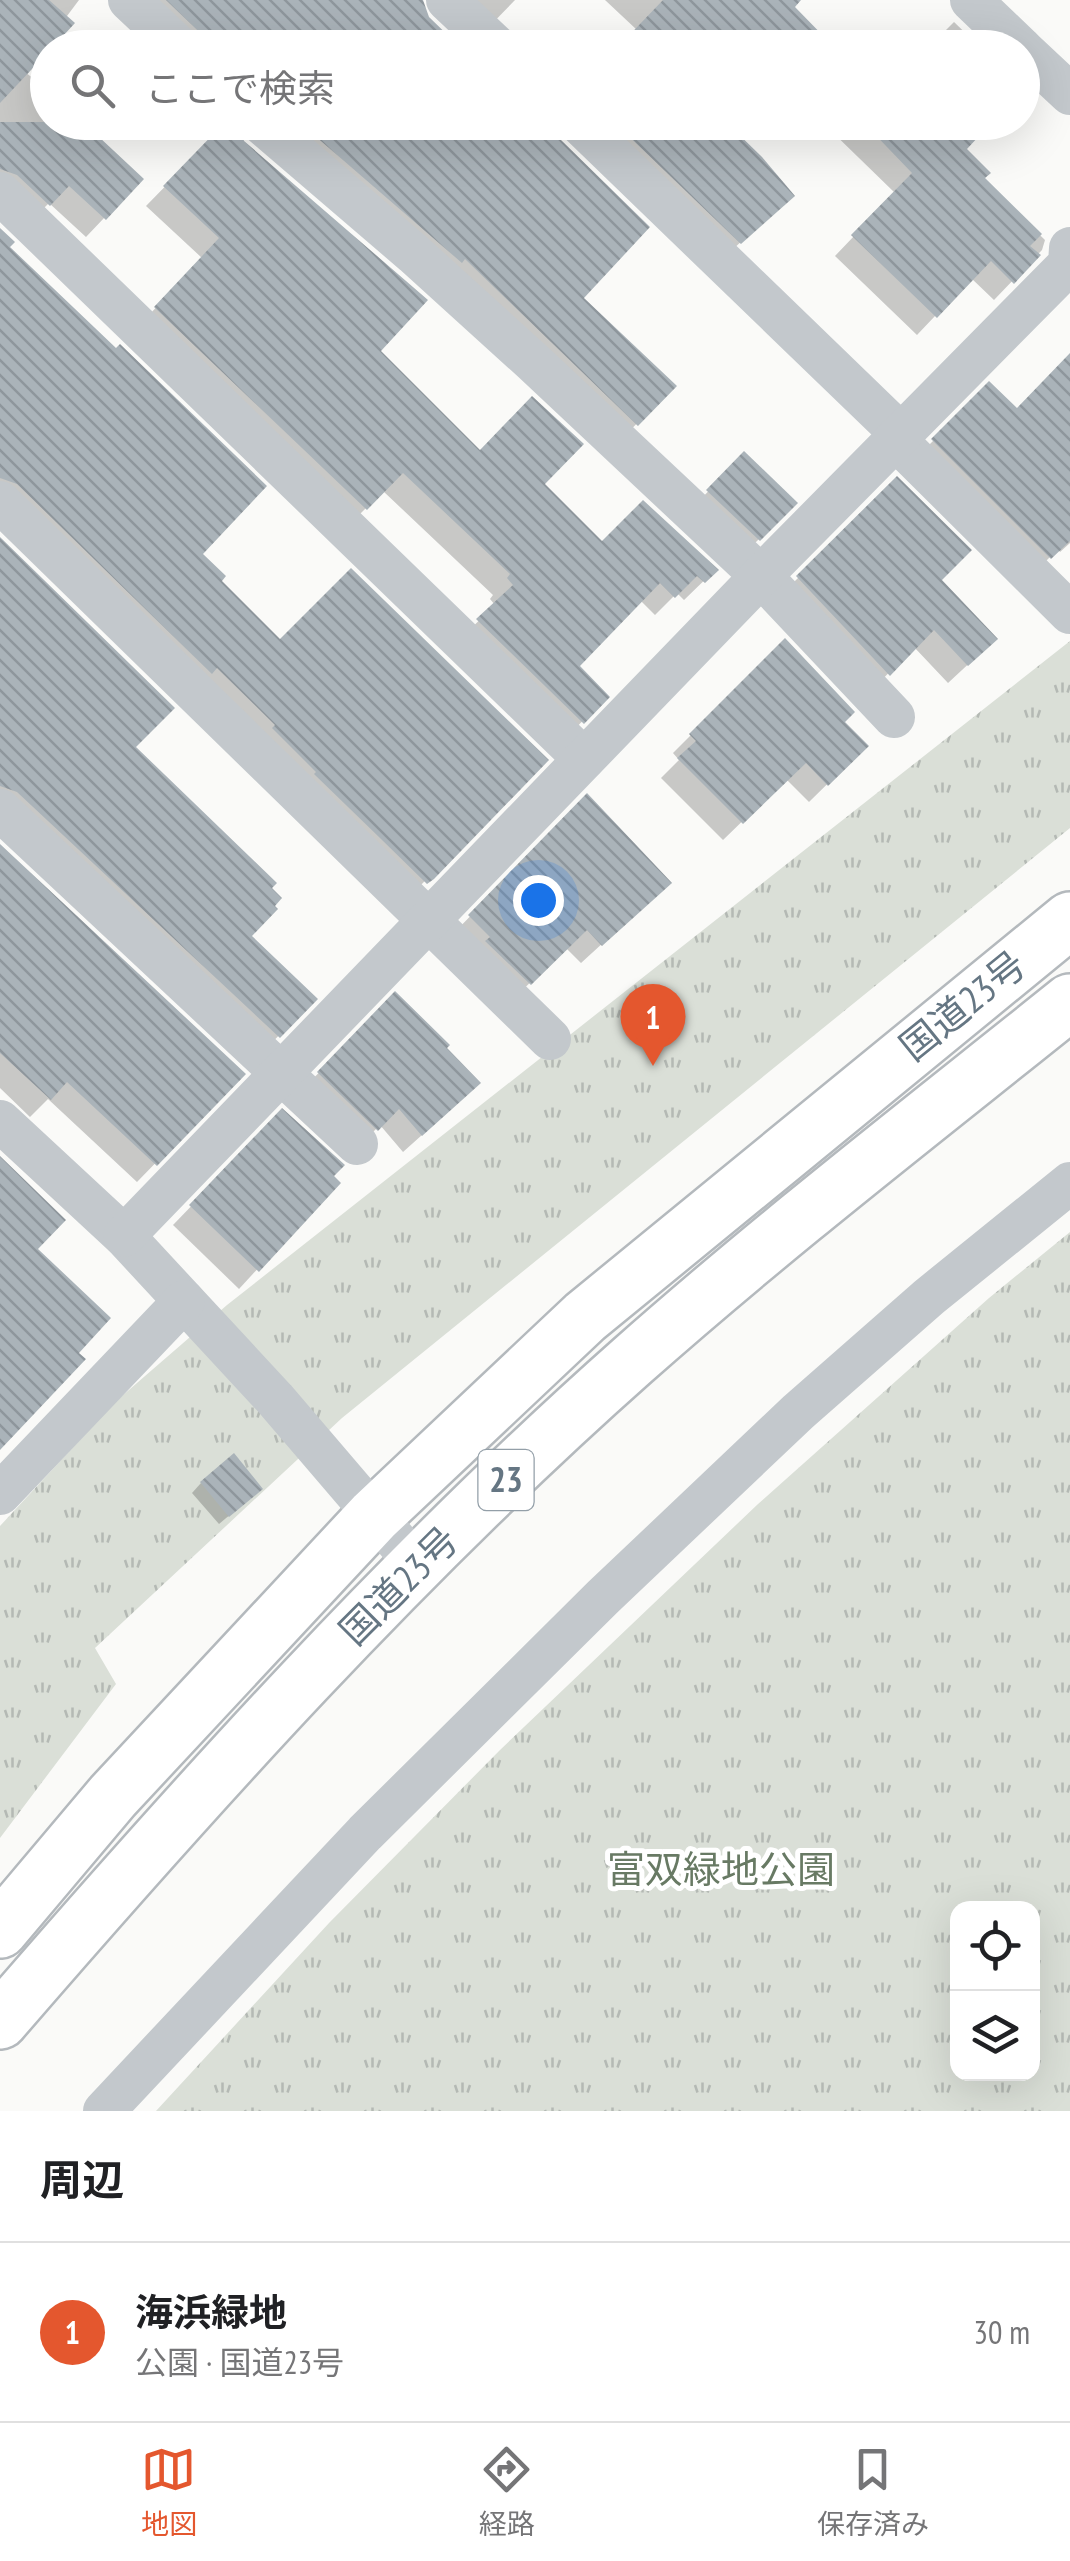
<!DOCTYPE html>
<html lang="ja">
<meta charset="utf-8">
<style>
:root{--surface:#fff;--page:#f2f2f2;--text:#202124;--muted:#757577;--line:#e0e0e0;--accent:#e4572e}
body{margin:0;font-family:"PT Sans Narrow","Noto Sans JP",sans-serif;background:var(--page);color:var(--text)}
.controls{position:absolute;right:30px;bottom:30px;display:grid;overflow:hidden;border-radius:20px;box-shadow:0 10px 40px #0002}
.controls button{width:90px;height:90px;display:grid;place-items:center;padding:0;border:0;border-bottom:2px solid var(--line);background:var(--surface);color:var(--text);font:50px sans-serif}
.you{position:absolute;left:538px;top:900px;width:35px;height:35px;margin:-25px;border:8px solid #fff;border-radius:50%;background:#1a73e8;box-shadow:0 0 0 15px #1a73e833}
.badge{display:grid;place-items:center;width:65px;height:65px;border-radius:50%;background:var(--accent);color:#fff;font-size:32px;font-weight:700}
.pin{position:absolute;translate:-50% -82px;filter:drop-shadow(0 2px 5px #0008)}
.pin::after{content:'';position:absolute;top:52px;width:35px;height:30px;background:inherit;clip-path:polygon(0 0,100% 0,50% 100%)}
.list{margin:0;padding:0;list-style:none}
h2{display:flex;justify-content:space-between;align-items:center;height:130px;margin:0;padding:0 40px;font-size:42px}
h2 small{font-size:32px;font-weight:400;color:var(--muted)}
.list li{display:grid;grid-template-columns:65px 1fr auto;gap:30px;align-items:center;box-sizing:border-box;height:180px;padding:0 40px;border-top:2px solid var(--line)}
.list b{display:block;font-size:38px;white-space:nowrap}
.list p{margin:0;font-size:32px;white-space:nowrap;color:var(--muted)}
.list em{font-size:32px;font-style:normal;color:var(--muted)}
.icon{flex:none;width:55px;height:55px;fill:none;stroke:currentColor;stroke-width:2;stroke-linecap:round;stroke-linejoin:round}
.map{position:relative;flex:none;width:1070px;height:2111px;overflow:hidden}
.search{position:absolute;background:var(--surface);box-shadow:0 10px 40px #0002;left:30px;right:30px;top:30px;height:110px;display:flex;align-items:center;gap:25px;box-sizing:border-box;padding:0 35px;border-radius:55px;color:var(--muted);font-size:38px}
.sheet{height:310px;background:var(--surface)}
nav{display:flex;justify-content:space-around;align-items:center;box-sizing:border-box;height:140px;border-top:2px solid var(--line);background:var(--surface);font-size:28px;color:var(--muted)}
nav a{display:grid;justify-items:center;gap:5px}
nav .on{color:var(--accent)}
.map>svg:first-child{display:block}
.park{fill:url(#park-tufts);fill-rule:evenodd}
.shadow{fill:#0003}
.building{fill:url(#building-back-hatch)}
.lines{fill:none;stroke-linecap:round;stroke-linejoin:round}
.highway-casing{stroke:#b4b9bd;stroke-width:60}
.street{stroke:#c3c8cc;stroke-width:42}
.highway{stroke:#fff;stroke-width:55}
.labels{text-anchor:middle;stroke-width:10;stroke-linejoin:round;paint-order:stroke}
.shield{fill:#fff;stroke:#939fa8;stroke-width:2.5}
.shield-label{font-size:35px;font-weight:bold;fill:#657683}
.street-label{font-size:38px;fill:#657683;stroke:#fff}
.park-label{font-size:38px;fill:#687a64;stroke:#fff}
</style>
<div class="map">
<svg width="1070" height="2111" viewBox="0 0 1070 2111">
<defs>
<pattern id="park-tufts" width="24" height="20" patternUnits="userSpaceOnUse" patternTransform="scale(2.5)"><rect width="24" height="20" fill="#dadfd7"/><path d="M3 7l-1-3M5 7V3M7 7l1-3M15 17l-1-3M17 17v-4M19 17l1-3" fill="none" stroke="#b4b9b4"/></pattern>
<pattern id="building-back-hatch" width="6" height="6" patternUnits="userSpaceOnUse" patternTransform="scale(2.5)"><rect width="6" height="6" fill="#aab3b9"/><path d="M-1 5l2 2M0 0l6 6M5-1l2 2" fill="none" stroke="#8e969c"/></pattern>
</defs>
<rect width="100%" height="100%" fill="#fafaf8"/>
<g class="park">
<path d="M 1070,641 L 1070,828 L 342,1418 L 95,1648 L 116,1684 L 0,1838 L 0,1526 L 115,1402 L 227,1305 Z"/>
<path d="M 1070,1232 L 1070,2111 L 156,2111 L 329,1923 L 500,1750 L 758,1504 L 989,1298 ZM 958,1909 L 1032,1909 L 1032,2074 L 958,2074 Z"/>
</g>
<g class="shadow">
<path d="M 0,0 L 79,0 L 25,72 L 48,90 L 48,122 L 87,122 L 94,128 L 90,132 L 141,179 L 86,237 L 49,203 L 29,223 L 0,195 Z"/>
<path d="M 128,0 L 420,0 L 428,20 L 457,48 L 193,48 Z"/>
<path d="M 442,0 L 515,0 L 482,34 Z"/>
<path d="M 605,0 L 784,0 L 832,48 L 620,48 L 637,30 Z"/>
<path d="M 954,22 L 981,48 L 928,48 Z"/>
<path d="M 228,122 L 378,351 L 479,453 L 541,484 L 602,544 L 715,570 L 684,600 L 677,593 L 655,615 L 640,600 L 576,666 L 606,697 L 563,741 L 459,640 L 495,605 L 490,599 L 493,595 L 383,491 L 347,527 L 137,328 L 202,258 L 146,206 Z"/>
<path d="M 259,122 L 552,122 L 580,298 L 673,386 L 618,443 Z"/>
<path d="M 577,122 L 737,122 L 733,127 L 792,195 L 720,261 Z"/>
<path d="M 822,122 L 988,122 L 964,149 L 943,230 L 1002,198 L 1045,240 L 1042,250 L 994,300 L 971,278 L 917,335 L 835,256 L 895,193 Z"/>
<path d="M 0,231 L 6,247 L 199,554 L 218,581 L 280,642 L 545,760 L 406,900 L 0,504 Z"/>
<path d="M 1070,358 L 1070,543 L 1060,552 L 1058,549 L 1028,579 L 911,463 L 989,385 L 1017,412 Z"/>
<path d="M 744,455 L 795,503 L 740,558 L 689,511 Z"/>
<path d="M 897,479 L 938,580 L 976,657 L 948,683 L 914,647 L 869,693 L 779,597 Z"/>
<path d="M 0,540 L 249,936 L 314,999 L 260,1055 L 0,811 Z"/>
<path d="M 785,641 L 842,722 L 866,746 L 809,802 L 786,779 L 723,840 L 661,778 L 679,760 L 673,753 Z"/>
<path d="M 587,796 L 649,901 L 581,963 L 566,948 L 510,1002 L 451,936 Z"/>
<path d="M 0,848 L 242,1074 L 137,1182 L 48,1099 L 30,1117 L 0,1088 Z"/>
<path d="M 395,995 L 444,1048 L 460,1101 L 403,1152 L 380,1125 L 358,1147 L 301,1091 Z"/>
<path d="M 282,1112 L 337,1183 L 239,1289 L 173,1225 Z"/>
<path d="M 201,1483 L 250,1498 L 219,1524 L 192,1493 Z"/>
</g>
<g class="building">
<path d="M 0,0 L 49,0 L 75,23 L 52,48 L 48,48 L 48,52 L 0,103 Z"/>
<path d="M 166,0 L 423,0 L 429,17 L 461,48 L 216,48 Z"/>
<path d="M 663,0 L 801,0 L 795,7 L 835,48 L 781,48 L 768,35 L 755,48 L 617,48 Z"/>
<path d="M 0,122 L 83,122 L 144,179 L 106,220 L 69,186 L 50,206 L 17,175 L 0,169 Z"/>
<path d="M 225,122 L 236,122 L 244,141 L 428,300 L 381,351 L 480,450 L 532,396 L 584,444 L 545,484 L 602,541 L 643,500 L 719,570 L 705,583 L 697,576 L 675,598 L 660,583 L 580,666 L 610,697 L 584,724 L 476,619 L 513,585 L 507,578 L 510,574 L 403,473 L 367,510 L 154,307 L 219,238 L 163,186 Z"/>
<path d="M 299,122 L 554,122 L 561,140 L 650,227 L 584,298 L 677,386 L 638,426 L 465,259 L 462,263 Z"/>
<path d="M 614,122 L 726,122 L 762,157 L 795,196 L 741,244 Z"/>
<path d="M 863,122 L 992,122 L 967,149 L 991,173 L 985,178 L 1042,234 L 1030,246 L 1041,255 L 1014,284 L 991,261 L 937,318 L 851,235 L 912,173 Z"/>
<path d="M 0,228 L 15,242 L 10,247 L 116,348 L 120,344 L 267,486 L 203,554 L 226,576 L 222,581 L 280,639 L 351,568 L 549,760 L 434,879 L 427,884 L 381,839 L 314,774 L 316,772 L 272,728 L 275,725 L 217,668 L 212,674 L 17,484 L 0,478 Z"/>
<path d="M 1070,353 L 1070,541 L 1051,559 L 931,439 L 989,381 L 1017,408 Z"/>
<path d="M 744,451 L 798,503 L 760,541 L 706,490 Z"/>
<path d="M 897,476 L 972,550 L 942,580 L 998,639 L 968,666 L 934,630 L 890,676 L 796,576 Z"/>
<path d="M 0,537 L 175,708 L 136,747 L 277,883 L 272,888 L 282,898 L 275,906 L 278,909 L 252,936 L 318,999 L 280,1038 L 17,792 L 0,786 Z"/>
<path d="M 785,638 L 855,712 L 845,722 L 869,746 L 828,786 L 806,763 L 743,824 L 677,758 L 696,741 L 689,734 Z"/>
<path d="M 587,793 L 672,883 L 602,946 L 587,930 L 531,985 L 485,941 L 490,937 L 468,915 Z"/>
<path d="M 0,844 L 246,1074 L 157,1166 L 67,1082 L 51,1100 L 0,1053 Z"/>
<path d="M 395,991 L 450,1045 L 447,1048 L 481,1083 L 422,1136 L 399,1109 L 378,1131 L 317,1072 Z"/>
<path d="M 282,1108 L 345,1165 L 334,1176 L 341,1183 L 259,1272 L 189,1205 Z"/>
<path d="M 0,1156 L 66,1220 L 38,1249 L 111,1318 L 79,1353 L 86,1359 L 0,1450 Z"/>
<path d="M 234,1453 L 263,1489 L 229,1517 L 200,1482 Z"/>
</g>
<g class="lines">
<g class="highway-casing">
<g id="highway">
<path d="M 0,1930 L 113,1796 L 374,1516 L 585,1317 L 1070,920"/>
<path d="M 0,2021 C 199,1791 404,1563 632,1361 C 773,1236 923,1120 1070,1002"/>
</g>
</g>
<g class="street">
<path d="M 129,0 L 180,48"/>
<path d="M 447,0 L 498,48"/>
<path d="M 971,0 L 1021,48"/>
<path d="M 1022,49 L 1070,94"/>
<path d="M 260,122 L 414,254 L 532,361 L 761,576 L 894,717"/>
<path d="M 578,122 L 901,434"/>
<path d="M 0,193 L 584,759"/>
<path d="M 895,439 L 1070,613"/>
<path d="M 0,502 L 550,1039"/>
<path d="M 0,810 L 357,1144"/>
<path d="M 0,1121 L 124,1236 L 275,1399 L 417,1565"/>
<path d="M 124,1236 L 761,576 L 1069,264 L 1070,248"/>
<path d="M 0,1494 L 184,1301"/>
<path d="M 104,2111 L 365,1833 L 603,1597 L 798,1412 L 929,1297 L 1070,1183"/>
</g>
<use href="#highway" class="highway"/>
</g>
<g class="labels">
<rect class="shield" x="478.5" y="1450" width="55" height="60" rx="8"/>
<g class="shield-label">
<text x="506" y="1492">23</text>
</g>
<g class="street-label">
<text transform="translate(963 1006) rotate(-39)" y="13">国道23号</text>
<text transform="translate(399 1586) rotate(-45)" y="13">国道23号</text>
</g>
<g class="park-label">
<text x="721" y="1883">富双緑地公園</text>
</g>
</g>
</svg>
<div class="controls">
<button><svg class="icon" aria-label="locate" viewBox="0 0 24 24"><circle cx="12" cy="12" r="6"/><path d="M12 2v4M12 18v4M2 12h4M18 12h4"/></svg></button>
<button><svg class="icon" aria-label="layers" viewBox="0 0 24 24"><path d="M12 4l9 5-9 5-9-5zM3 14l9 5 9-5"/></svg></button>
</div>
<div class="you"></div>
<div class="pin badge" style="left:653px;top:1066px">1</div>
<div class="search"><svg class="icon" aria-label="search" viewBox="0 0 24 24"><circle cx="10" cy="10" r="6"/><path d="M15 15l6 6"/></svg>ここで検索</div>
</div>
<section class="sheet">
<h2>周辺<small></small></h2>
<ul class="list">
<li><span class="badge">1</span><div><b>海浜緑地</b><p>公園 · 国道23号</p></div><em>30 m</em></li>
</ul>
</section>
<nav>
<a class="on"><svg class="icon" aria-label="map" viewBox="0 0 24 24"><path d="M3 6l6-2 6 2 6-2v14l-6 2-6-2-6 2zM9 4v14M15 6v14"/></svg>地図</a>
<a><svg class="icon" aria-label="directions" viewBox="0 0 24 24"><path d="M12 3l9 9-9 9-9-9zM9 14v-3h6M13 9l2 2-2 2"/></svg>経路</a>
<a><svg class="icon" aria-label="saved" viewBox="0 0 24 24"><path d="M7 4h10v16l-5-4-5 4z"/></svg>保存済み</a>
</nav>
